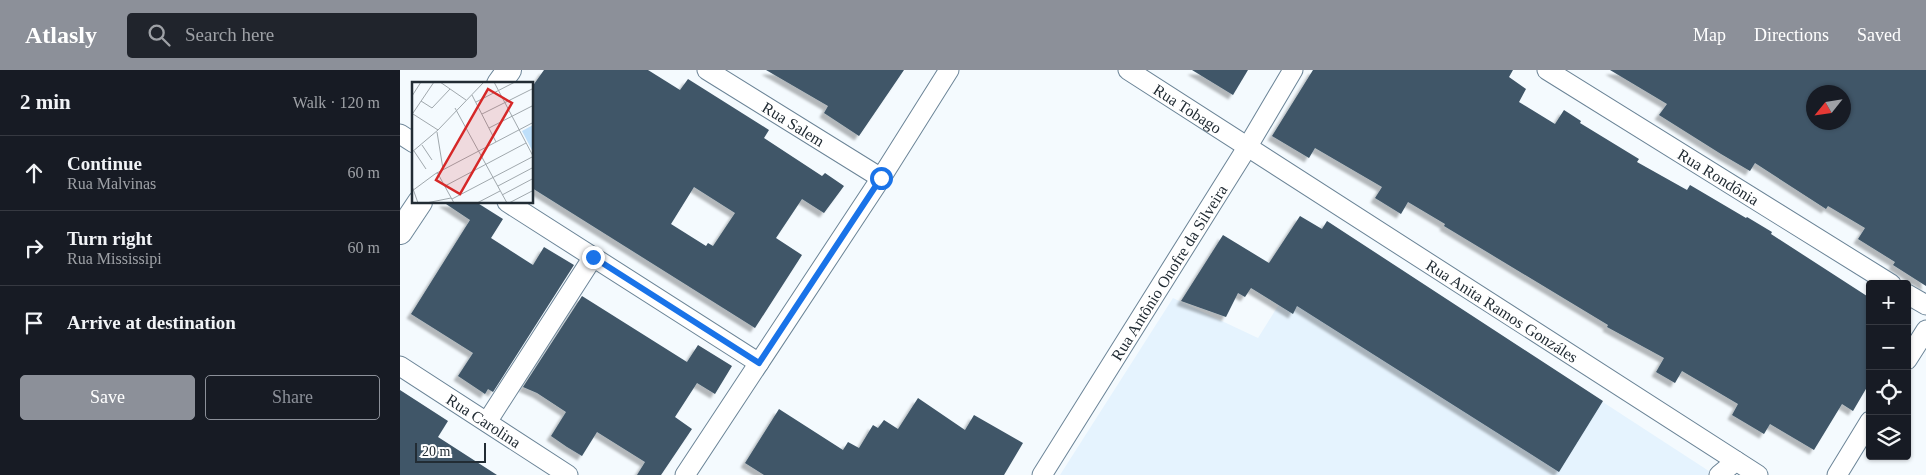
<!DOCTYPE html>
<meta charset="utf-8">
<style>
:root{--surface:#171b24;--page:#20242c;--text:#f1f3f6;--muted:#9ea1a6;--line:#363941;--accent:#8c9099}
body{margin:0;font-family:Georgia,serif;background:var(--page);color:var(--text)}
.controls{position:absolute;right:15px;bottom:15px;display:grid;overflow:hidden;border-radius:5px;box-shadow:0 1px 4px #0004}
.controls button{width:45px;height:45px;display:grid;place-items:center;padding:0;border:0;border-bottom:1px solid var(--line);background:var(--surface);color:var(--text);font:25px sans-serif}
.compass{position:absolute;left:1406px;top:15px;width:45px;height:45px;border-radius:50%;background:var(--surface);box-shadow:0 1px 4px #0004;rotate:240deg}
.scale{position:absolute;left:15px;bottom:12px;width:71px;box-sizing:border-box;padding-left:5px;border:2px solid #222c34;border-top:0;font-size:14px;line-height:18px;white-space:nowrap;color:#222c34;-webkit-text-stroke:4px #fff;paint-order:stroke}
.stop{position:absolute;width:15px;height:15px;margin:-11px;border:4px solid #1a73e8;border-radius:50%;background:#fff}
.stop.end{background:#1a73e8;border-color:#fff;box-shadow:0 1px 5px #0008}
.list{margin:0;padding:0;list-style:none}
h2{display:flex;justify-content:space-between;align-items:center;height:65px;margin:0;padding:0 20px;font-size:21px}
h2 small{font-size:16px;font-weight:400;color:var(--muted)}
.list li{display:grid;grid-template-columns:32px 1fr auto;gap:15px;align-items:center;box-sizing:border-box;height:75px;padding:0 20px;border-top:1px solid var(--line)}
.list b{display:block;font-size:19px;white-space:nowrap}
.list p{margin:0;font-size:16px;white-space:nowrap;color:var(--muted)}
.list em{font-size:16px;font-style:normal;color:var(--muted)}
.actions{display:flex;gap:10px;padding:15px 20px}
.actions a{flex:1;padding:11px 0;border:1px solid var(--accent);border-radius:5px;text-align:center;font-size:18px;color:var(--accent)}
.actions .main{background:var(--accent);color:#fff}
.icon{flex:none;width:28px;height:28px;fill:none;stroke:currentColor;stroke-width:2;stroke-linecap:round;stroke-linejoin:round}
.map{position:relative;flex:none;width:1526px;height:405px;overflow:hidden}
header{display:flex;align-items:center;gap:30px;box-sizing:border-box;height:70px;padding:0 25px;background:var(--accent);color:#fff}
header strong{font-size:24px}
nav{display:flex;gap:28px;margin-inline-start:auto;font-size:18px}
.search{width:350px;height:45px;background:var(--page);display:flex;align-items:center;gap:12px;box-sizing:border-box;padding:0 18px;border-radius:5px;color:var(--muted);font-size:19px}
main{display:flex}
aside{flex:1;background:var(--surface)}
.map>svg:first-child{display:block}
.built{fill:#e5f3fe}
.building{fill:#3f5668;fill-rule:evenodd;filter:url(#shadow)}
.lines{fill:none;stroke-linecap:round;stroke-linejoin:round}
.minor-casing{stroke:#6b8497;stroke-width:21}
.tertiary-casing{stroke:#6b8497;stroke-width:26}
.minor{stroke:#fff;stroke-width:19}
.tertiary{stroke:#fff;stroke-width:24}
.route{stroke:#1a73e8;stroke-width:6}
.labels{text-anchor:middle;stroke-width:5;stroke-linejoin:round;paint-order:stroke}
.street-label{font-size:16px;fill:#222c34;stroke:#fff}
.inset-road{fill:none;stroke:#a0a8ad;stroke-width:1}
.view{fill:#d62828;fill-opacity:0.15;stroke:#d62828;stroke-width:2.5}
.inset-edge{fill:none;stroke:#222c34;stroke-width:2.5}
</style>
<header>
<strong>Atlasly</strong>
<div class="search"><svg class="icon" aria-label="search" viewBox="0 0 24 24"><circle cx="10" cy="10" r="6"/><path d="M15 15l6 6"/></svg>Search here</div>
<nav><a>Map</a><a>Directions</a><a>Saved</a></nav>
</header>
<main>
<aside>
<h2>2 min<small>Walk · 120 m</small></h2>
<ul class="list">
<li><svg class="icon" aria-label="ahead" viewBox="0 0 24 24"><path d="M12 20V5M6 11l6-6 6 6"/></svg><div><b>Continue</b><p>Rua Malvinas</p></div><em>60 m</em></li>
<li><svg class="icon" aria-label="right" viewBox="0 0 24 24"><path d="M7 20v-9h11M14 6l5 5-5 5"/></svg><div><b>Turn right</b><p>Rua Mississipi</p></div><em>60 m</em></li>
<li><svg class="icon" aria-label="arrive" viewBox="0 0 24 24"><path d="M6 21V4h12l-3 4 3 4H6"/></svg><div><b>Arrive at destination</b></div></li>
</ul>
<div class="actions"><a class="main">Save</a><a>Share</a></div>
</aside>
<div class="map">
<svg width="1526" height="405" viewBox="0 0 1526 405">
<defs>
<filter id="shadow"><feDropShadow dx="-4.5" dy="4.5" stdDeviation="1" flood-color="#0004"/></filter>
</defs>
<rect width="100%" height="100%" fill="#f4fafe"/>
<path class="built" d="M 929,154 L 1315,405 L 660,405 L 773,228 L 858,268 Z"/>
<g class="building">
<path d="M 144,0 L 248,0 L 280,20 L 288,9 L 369,60 L 364,68 L 422,106 L 425,103 L 444,116 L 424,143 L 402,129 L 376,168 L 402,185 L 355,258 L 132,118 L 132,17 ZM 294,117 L 335,143 L 313,176 L 308,173 L 306,176 L 271,154 Z"/>
<path d="M 366,0 L 504,0 L 459,66 L 424,43 L 428,36 Z"/>
<path d="M 792,0 L 848,0 L 833,25 Z"/>
<path d="M 913,0 L 1113,0 L 1109,7 L 1126,19 L 1119,32 L 1155,54 L 1164,40 L 1181,51 L 1180,53 L 1239,89 L 1237,92 L 1287,120 L 1290,115 L 1346,148 L 1347,147 L 1372,162 L 1371,164 L 1470,228 L 1470,312 L 1453,341 L 1442,334 L 1414,380 L 1370,354 L 1364,364 L 1332,345 L 1338,334 L 1282,301 L 1275,313 L 1256,302 L 1264,288 L 1207,257 L 1208,255 L 1044,156 L 1045,154 L 1008,132 L 1001,144 L 975,128 L 982,117 L 915,78 L 909,88 L 872,66 Z"/>
<path d="M 1210,0 L 1526,0 L 1526,216 L 1493,195 L 1495,192 L 1458,169 L 1465,158 L 1428,136 L 1426,139 L 1355,93 L 1350,101 L 1321,84 L 1259,45 L 1267,34 ZM 1414,22 L 1444,22 L 1444,52 L 1414,52 Z"/>
<path d="M 43,132 L 76,132 L 103,149 L 91,168 L 133,195 L 144,177 L 174,195 L 93,322 L 88,319 L 85,324 L 58,306 L 73,283 L 11,244 L 70,150 Z"/>
<path d="M 900,146 L 922,159 L 927,151 L 1203,331 L 1159,402 L 897,236 L 893,244 L 851,218 L 845,227 L 838,223 L 826,247 L 781,231 L 823,165 L 869,193 Z"/>
<path d="M 182,226 L 287,292 L 298,275 L 332,296 L 315,324 L 297,313 L 275,347 L 292,359 L 261,405 L 237,405 L 245,392 L 197,362 L 182,386 L 167,377 L 151,366 L 166,342 L 137,323 L 123,317 Z"/>
<path d="M 0,320 L 48,351 L 38,367 L 97,405 L 0,405 Z"/>
<path d="M 518,328 L 565,360 L 574,345 L 623,373 L 604,405 L 364,405 L 345,393 L 379,339 L 443,380 L 448,372 L 459,378 L 473,355 L 478,358 L 484,350 L 498,359 Z"/>
</g>
<g class="lines">
<g class="minor-casing">
<g id="minor">
<path id="s1" d="M 307,0 L 481,108"/>
<path id="s2" d="M 728,0 L 1358,405"/>
<path id="s3" d="M 1147,0 L 1491,214"/>
<path d="M 0,64 L 14,73"/>
<path d="M 107,132 L 359,293"/>
<path d="M 1507,224 L 1526,235"/>
<path d="M 1507,290 L 1526,260"/>
<path id="s4" d="M 0,296 L 168,405"/>
<path d="M 87,352 L 193,187"/>
<path d="M 285,405 L 481,108 L 549,0"/>
<path id="s5" d="M 642,405 L 848,76 L 893,0"/>
<path d="M 1319,405 L 1336,391"/>
<path d="M 1437,405 L 1470,351"/>
</g>
</g>
<g class="tertiary-casing">
<g id="tertiary">
<path d="M 99,14 L 109,0"/>
<path d="M 0,162 L 20,132"/>
</g>
</g>
<use href="#minor" class="minor"/>
<use href="#tertiary" class="tertiary"/>
</g>
<g class="lines">
<path class="route" d="M 193,187 L 359,293 L 481,108"/>
</g>
<g class="labels">
<g class="street-label">
<text dy="6" stroke="none"><textPath href="#s2" startOffset="71">Rua Tobago</textPath></text>
<text dy="6" stroke="none"><textPath href="#s1" startOffset="102">Rua Salem</textPath></text>
<text dy="6" stroke="none"><textPath href="#s3" startOffset="202">Rua Rondônia</textPath></text>
<text dy="6" stroke="none"><textPath href="#s5" startOffset="239">Rua Antônio Onofre da Silveira</textPath></text>
<text dy="6" stroke="none"><textPath href="#s2" startOffset="445">Rua Anita Ramos Gonzáles</textPath></text>
<text dy="6" stroke="none"><textPath href="#s4" startOffset="100">Rua Carolina</textPath></text>
</g>
</g>
<g transform="translate(12 12)">
<rect width="121" height="121" fill="#f4fafe"/>
<path d="M 121,43 L 121,70 L 110,49 Z" fill="#bedffa"/>
<path class="inset-road" d="M 28,0 L 54,18M 82,0 L 121,74M 60,13 L 84,60M 0,14 L 9,0M 9,19 L 20,26 L 38,7M 64,20 L 103,0M 43,26 L 95,121M 1,31 L 22,0M 1,32 L 26,48M 70,32 L 122,6M 77,46 L 122,23M 25,50 L 31,87M 10,63 L 20,78M 2,69 L 14,87M 0,70 L 26,48 L 72,0M 25,90 L 42,121M 0,104 L 6,121M 33,104 L 114,61M 86,104 L 122,85M 0,109 L 23,92 L 122,40M 90,113 L 122,96M 40,117 L 122,74M 14,121 L 39,116M 65,121 L 88,109M 97,121 L 122,108"/>
<path class="view" d="M 76,7 L 100,21 L 48,112 L 24,98 Z"/>
<rect width="121" height="121" class="inset-edge"/>
</g>
</svg>
<div class="controls">
<button>+</button>
<button>−</button>
<button><svg class="icon" aria-label="locate" viewBox="0 0 24 24"><circle cx="12" cy="12" r="6"/><path d="M12 2v4M12 18v4M2 12h4M18 12h4"/></svg></button>
<button><svg class="icon" aria-label="layers" viewBox="0 0 24 24"><path d="M12 4l9 5-9 5-9-5zM3 14l9 5 9-5"/></svg></button>
</div>
<svg class="compass" viewBox="-18 -18 36 36"><path d="M0-13l5 13h-10z" fill="#e53935"/><path d="M0 13l5-13h-10z" fill="#9ea1a6"/></svg>
<div class="scale">20 m</div>
<div class="stop" style="left:481px;top:108px"></div>
<div class="stop end" style="left:193px;top:187px"></div>
</div>
</main>
